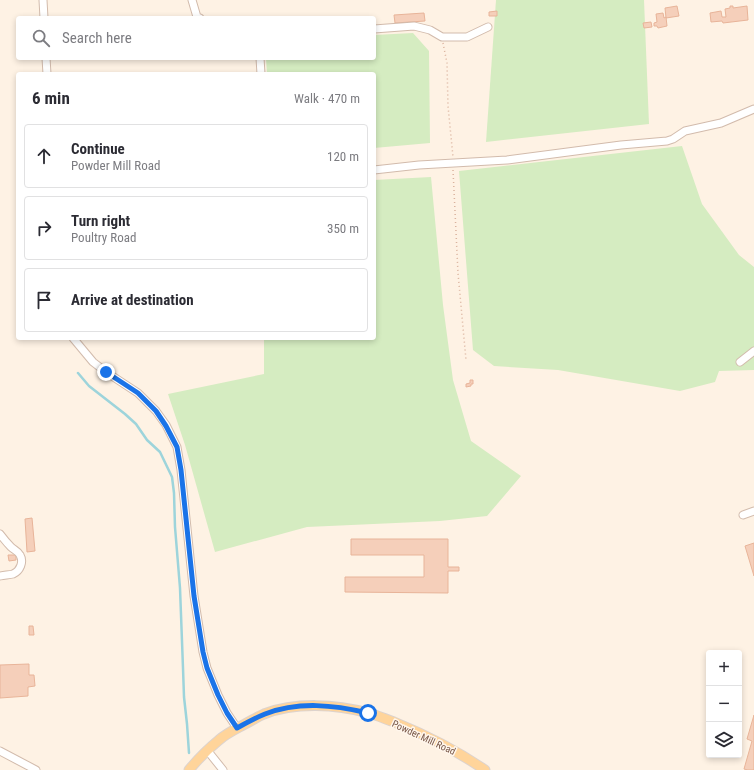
<!DOCTYPE html>
<meta charset="utf-8">
<style>
:root{--surface:#fff;--page:#f2f2f3;--text:#2b2b33;--muted:#7c7c81;--line:#e1e1e2}
body{margin:0;font-family:"Roboto Condensed",sans-serif;background:var(--page);color:var(--text)}
.controls{position:absolute;right:12px;bottom:12px;display:grid;overflow:hidden;border-radius:4px;box-shadow:0 2px 6px #0003}
.controls button{width:36px;height:36px;display:grid;place-items:center;padding:0;border:0;border-bottom:1px solid var(--line);background:var(--surface);color:var(--text);font:20px sans-serif}
.stop{position:absolute;width:12px;height:12px;margin:-9px;border:3px solid #1a73e8;border-radius:50%;background:#fff}
.stop.end{background:#1a73e8;border-color:#fff;box-shadow:0 1px 4px #0008}
.list{margin:0;padding:0;list-style:none}
h2{display:flex;justify-content:space-between;align-items:center;height:52px;margin:0;padding:0 16px;font-size:17px}
h2 small{font-size:13px;font-weight:400;color:var(--muted)}
.list li{display:grid;grid-template-columns:26px 1fr auto;gap:12px;align-items:center;box-sizing:border-box;height:64px;margin:0 8px 8px;padding:0 8px;border:1px solid var(--line);border-radius:4px}
.list b{display:block;font-size:15px;white-space:nowrap}
.list p{margin:0;font-size:13px;white-space:nowrap;color:var(--muted)}
.list em{font-size:13px;font-style:normal;color:var(--muted)}
.icon{flex:none;width:22px;height:22px;fill:none;stroke:currentColor;stroke-width:2;stroke-linecap:round;stroke-linejoin:round}
.map{position:relative;flex:none;width:754px;height:770px;overflow:hidden}
.search{position:absolute;background:var(--surface);box-shadow:0 2px 6px #0003;left:16px;top:16px;width:360px;height:44px;display:flex;align-items:center;gap:10px;box-sizing:border-box;padding:0 14px;border-radius:4px;color:var(--muted);font-size:15px}
.panel{position:absolute;background:var(--surface);box-shadow:0 2px 6px #0003;left:16px;top:72px;width:360px;height:268px;border-radius:4px}
.map>svg:first-child{display:block}
.green{fill:#d5ecc1}
.lines{fill:none;stroke-linecap:round;stroke-linejoin:round}
.stream{stroke:#9dd4db;stroke-width:2.5}
.building{fill:#f5cfba;stroke:#e8b499}
.minor-casing{stroke:#d2bbac;stroke-width:9}
.major-casing{stroke:#dcd3cf;stroke-width:11}
.path{stroke:#dab29d;stroke-width:1.5;stroke-dasharray:1 3;stroke-linecap:butt}
.minor{stroke:#fff;stroke-width:7}
.major{stroke:#ffd49a;stroke-width:9}
.route{stroke:#1a73e8;stroke-width:5}
.labels{text-anchor:middle;stroke-width:3;stroke-linejoin:round;paint-order:stroke}
.street-label{font-size:10px;fill:#785748;stroke:#fff6ec}
</style>
<div class="map">
<svg width="754" height="770" viewBox="0 0 754 770">
<rect width="100%" height="100%" fill="#fef2e4"/>
<g class="green">
<path d="M 496,0 L 644,0 L 649,124 L 486,142 Z"/>
<path d="M 413,33 L 429,51 L 430,143 L 374,148 L 374,74 L 267,74 L 266,58 L 374,58 L 374,35 Z"/>
<path d="M 682,146 L 702,204 L 739,255 L 754,267 L 754,370 L 719,371 L 715,382 L 680,391 L 558,370 L 494,366 L 473,350 L 459,171 Z"/>
<path d="M 431,177 L 443,305 L 453,380 L 471,441 L 521,476 L 487,516 L 440,521 L 307,527 L 215,552 L 185,445 L 168,394 L 264,374 L 264,338 L 374,338 L 374,180 Z"/>
</g>
<g class="lines">
<path class="stream" d="M 78,373 L 89,386 L 125,414 L 136,424 L 147,440 L 160,452 L 172,477 L 174,493 L 175,527 L 180,588 L 183,668 L 184,697 L 187,724 L 189,753"/>
</g>
<g class="building">
<path d="M 677,6 L 679,16 L 666,18 L 665,8 Z"/>
<path d="M 730,6 L 733,6 L 733,8 L 747,6 L 748,20 L 723,23 L 722,21 L 711,22 L 710,13 L 721,11 L 722,17 L 726,17 L 725,9 L 730,8 Z"/>
<path d="M 497,11 L 497,16 L 489,16 L 489,12 Z"/>
<path d="M 424,13 L 425,21 L 395,23 L 394,15 Z"/>
<path d="M 663,13 L 664,18 L 666,17 L 667,26 L 658,28 L 657,26 L 654,26 L 654,23 L 657,22 L 656,14 Z"/>
<path d="M 651,22 L 652,27 L 644,28 L 643,23 Z"/>
<path d="M 470,380 L 473,380 L 473,384 L 471,384 L 471,386 L 466,387 L 466,384 L 470,383 Z"/>
<path d="M 32,518 L 35,551 L 27,552 L 25,519 Z"/>
<path d="M 351,539 L 448,539 L 448,567 L 459,567 L 459,571 L 448,571 L 448,593 L 345,592 L 345,577 L 424,577 L 424,555 L 351,555 Z"/>
<path d="M 754,543 L 754,576 L 745,546 Z"/>
<path d="M 8,555 L 16,555 L 16,560 L 9,561 Z"/>
<path d="M 29,626 L 33,626 L 34,635 L 29,635 Z"/>
<path d="M 29,664 L 29,675 L 34,675 L 35,686 L 28,687 L 28,696 L 0,698 L 0,665 Z"/>
<path d="M 754,715 L 754,770 L 748,770 L 744,769 L 752,741 L 747,739 Z"/>
</g>
<g class="lines">
<g class="minor-casing">
<g id="minor">
<path d="M 43,0 L 44,18"/>
<path d="M 192,0 L 197,17 L 200,18"/>
<path d="M 374,29 L 414,26 L 430,30 L 442,37 L 467,37 L 488,27"/>
<path d="M 46,58 L 47,74"/>
<path d="M 260,58 L 261,74"/>
<path d="M 374,170 L 419,165 L 507,160 L 621,145 L 667,141 L 673,139 L 685,131 L 721,123 L 754,109"/>
<path d="M 73,338 L 93,362 L 106,372 L 138,393 L 156,411 L 166,425 L 177,447 L 181,470 L 194,596 L 203,652 L 207,668 L 218,695 L 227,713 L 237,728"/>
<path d="M 740,362 L 754,351"/>
<path d="M 743,515 L 754,511"/>
<path d="M 0,534 C 3,538 7,543 11,547 C 14,550 18,551 20,555 C 24,562 20,571 13,574 C 9,575 4,575 0,576"/>
<path d="M 207,750 L 223,770"/>
<path d="M 0,751 L 36,770"/>
</g>
</g>
<g class="major-casing">
<path id="major" d="M 189,770 C 198,759 208,749 219,740 C 227,733 236,729 245,724 C 251,721 257,717 264,714 C 295,702 336,704 368,713 C 377,715 385,719 394,722 C 426,735 456,750 485,770"/>
</g>
<g class="path">
<path d="M 443,43 L 447,63 L 448,106 L 453,157"/>
<path d="M 453,170 L 458,273 L 466,360"/>
</g>
<use href="#minor" class="minor"/>
<use href="#major" class="major"/>
</g>
<g class="lines">
<path class="route" d="M 106,372 L 138,393 L 156,411 L 166,426 L 177,447 L 181,470 L 194,596 L 203,652 L 207,668 L 218,695 L 227,713 L 237,728 C 246,723 255,718 265,714 C 299,701 334,705 368,713"/>
</g>
<g class="labels">
<g class="street-label">
<text transform="translate(424 737) rotate(25)" y="4">Powder Mill Road</text>
</g>
</g>
</svg>
<div class="controls">
<button>+</button>
<button>−</button>
<button><svg class="icon" aria-label="layers" viewBox="0 0 24 24"><path d="M12 4l9 5-9 5-9-5zM3 14l9 5 9-5"/></svg></button>
</div>
<div class="stop" style="left:368px;top:713px"></div>
<div class="stop end" style="left:106px;top:372px"></div>
<div class="search"><svg class="icon" aria-label="search" viewBox="0 0 24 24"><circle cx="10" cy="10" r="6"/><path d="M15 15l6 6"/></svg>Search here</div>
<section class="panel">
<h2>6 min<small>Walk · 470 m</small></h2>
<ul class="list">
<li><svg class="icon" aria-label="ahead" viewBox="0 0 24 24"><path d="M12 20V5M6 11l6-6 6 6"/></svg><div><b>Continue</b><p>Powder Mill Road</p></div><em>120 m</em></li>
<li><svg class="icon" aria-label="right" viewBox="0 0 24 24"><path d="M7 20v-9h11M14 6l5 5-5 5"/></svg><div><b>Turn right</b><p>Poultry Road</p></div><em>350 m</em></li>
<li><svg class="icon" aria-label="arrive" viewBox="0 0 24 24"><path d="M6 21V4h12l-3 4 3 4H6"/></svg><div><b>Arrive at destination</b></div></li>
</ul>
</section>
</div>
